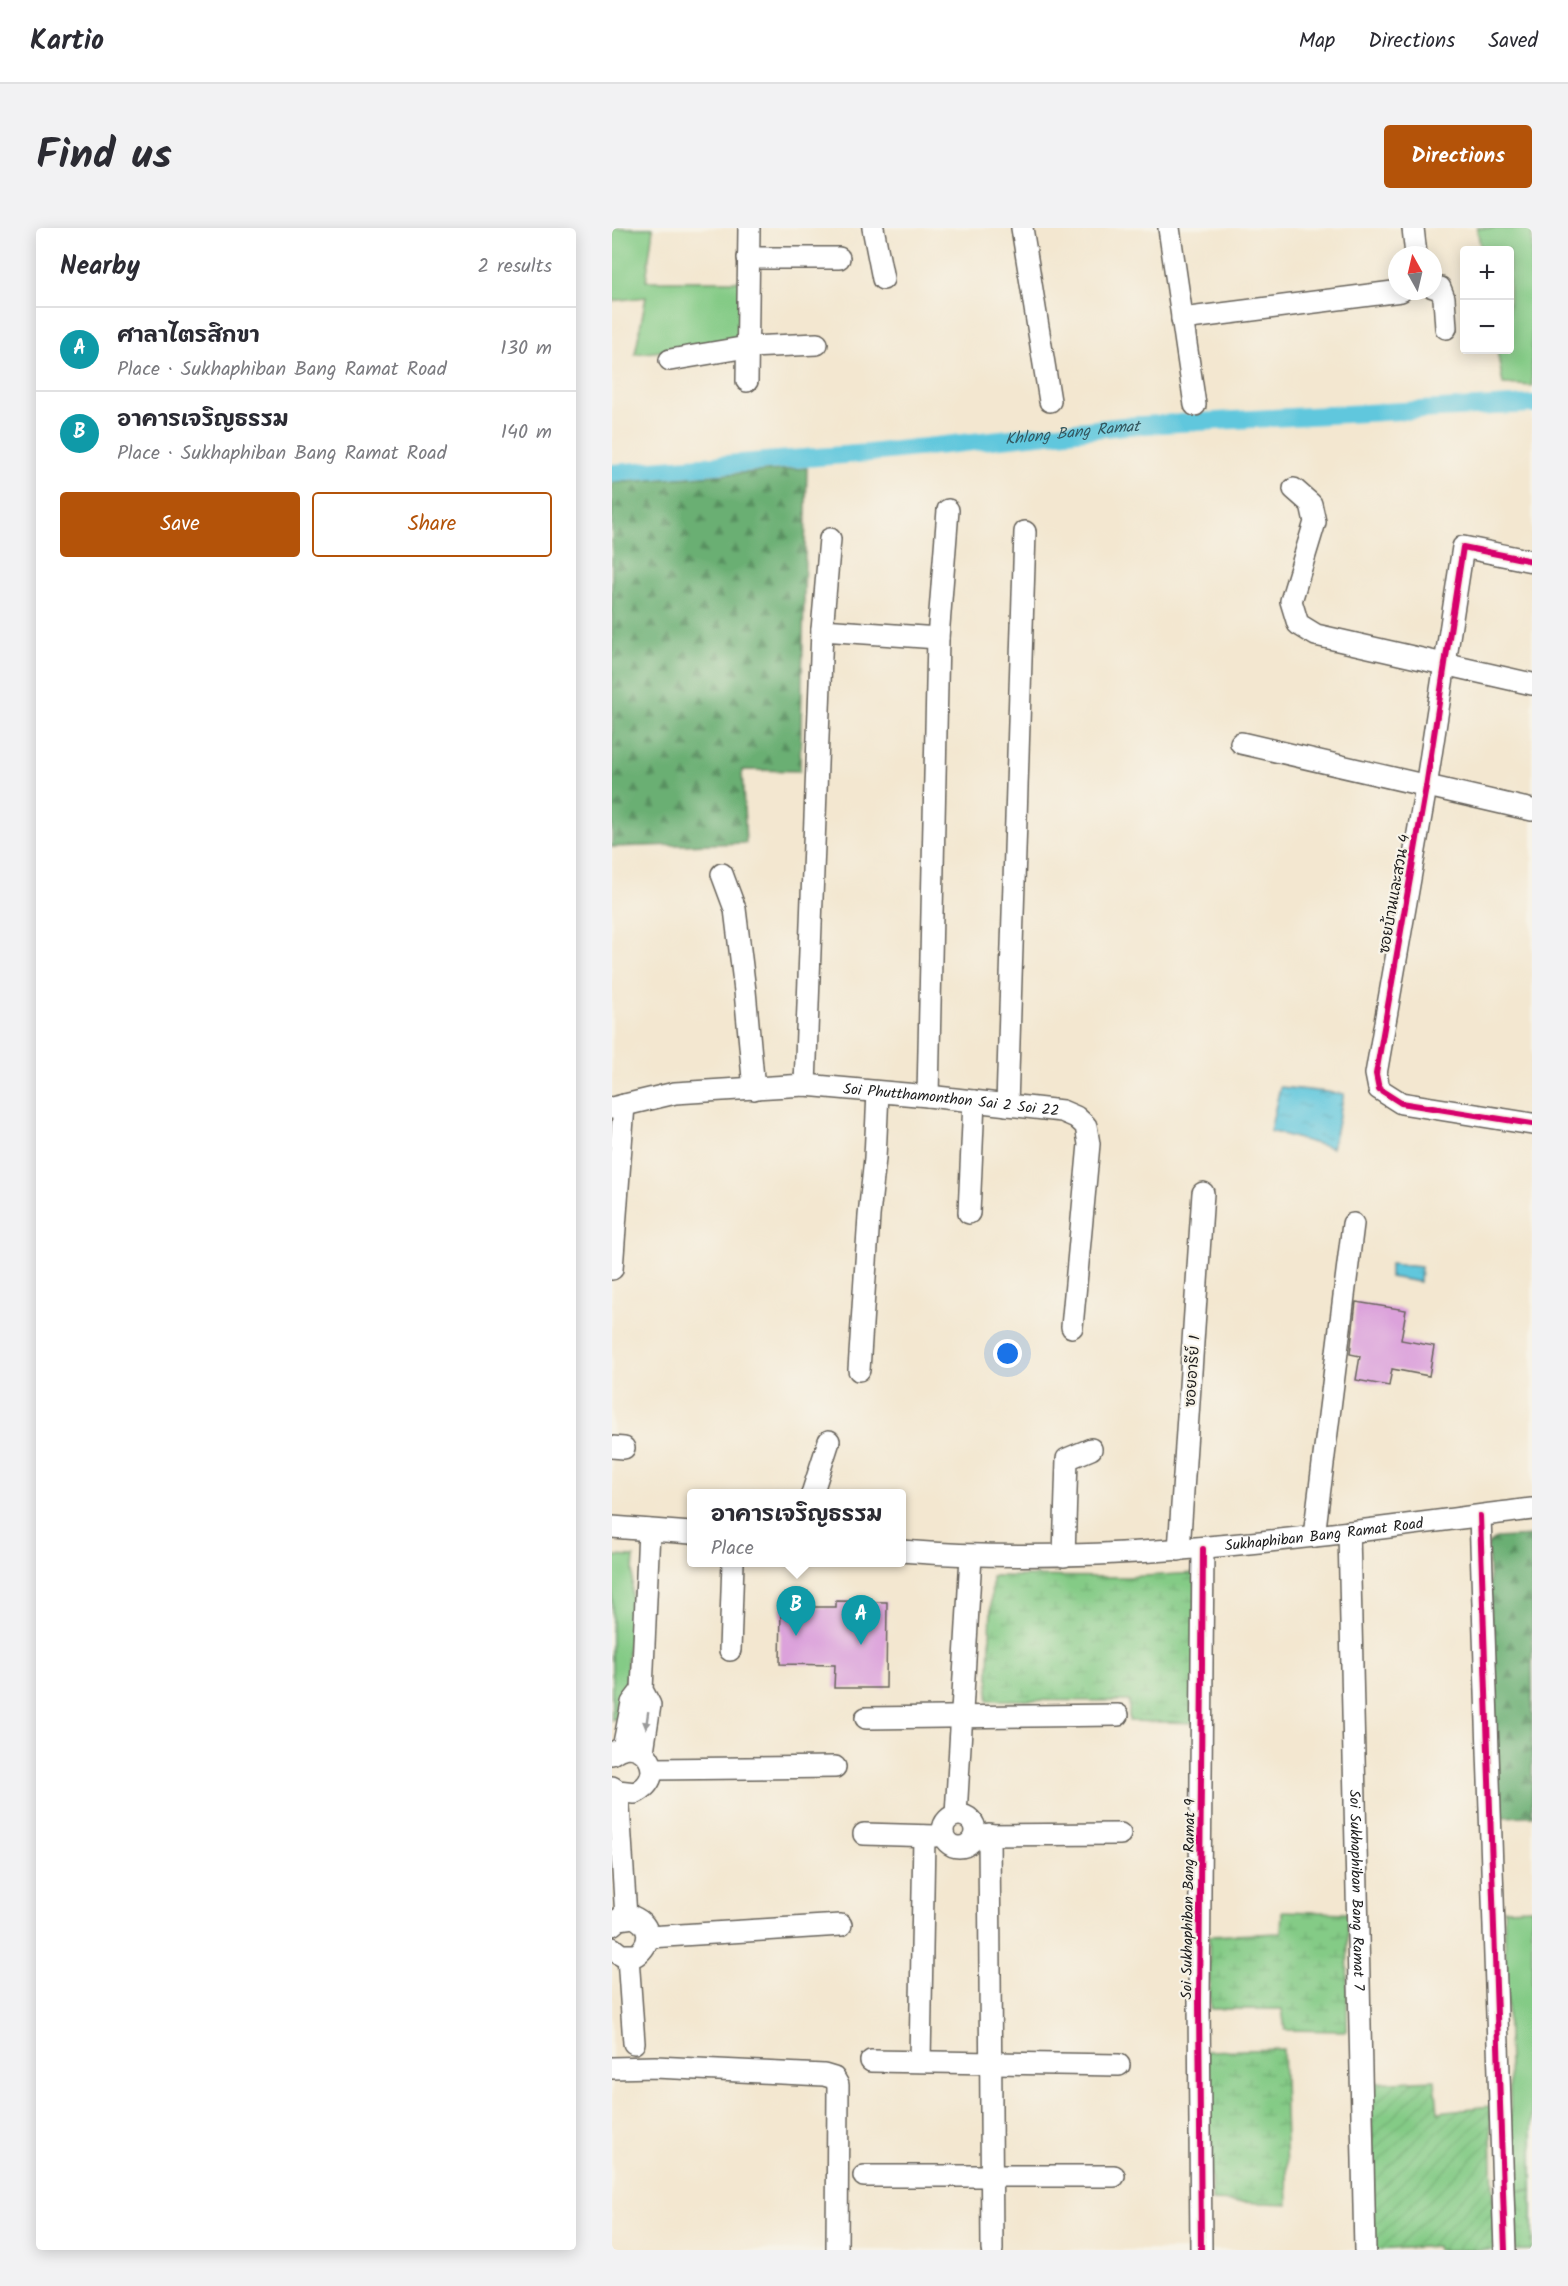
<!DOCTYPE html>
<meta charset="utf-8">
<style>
:root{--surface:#fff;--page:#f2f2f3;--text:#2b2b33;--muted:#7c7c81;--line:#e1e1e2;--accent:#b45309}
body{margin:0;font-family:Kalam,"Playpen Sans Thai",sans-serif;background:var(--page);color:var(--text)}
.controls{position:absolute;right:18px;top:18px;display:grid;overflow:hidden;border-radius:6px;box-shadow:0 3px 15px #0003}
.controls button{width:54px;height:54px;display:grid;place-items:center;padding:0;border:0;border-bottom:2px solid var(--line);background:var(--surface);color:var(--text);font:30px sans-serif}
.compass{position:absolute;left:776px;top:18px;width:54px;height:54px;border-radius:50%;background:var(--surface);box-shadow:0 3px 15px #0003;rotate:352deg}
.you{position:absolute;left:396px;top:1126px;width:21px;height:21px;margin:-15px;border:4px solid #fff;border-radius:50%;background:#1a73e8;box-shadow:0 0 0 9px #1a73e833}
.badge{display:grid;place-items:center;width:39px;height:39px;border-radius:50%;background:var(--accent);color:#fff;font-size:20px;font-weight:700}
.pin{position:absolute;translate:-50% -50px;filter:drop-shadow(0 2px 3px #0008)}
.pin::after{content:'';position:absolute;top:32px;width:21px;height:18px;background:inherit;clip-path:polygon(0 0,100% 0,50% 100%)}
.popup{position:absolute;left:75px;top:1261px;width:219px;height:78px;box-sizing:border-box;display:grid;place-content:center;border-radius:6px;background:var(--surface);filter:drop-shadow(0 2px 4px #0005);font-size:20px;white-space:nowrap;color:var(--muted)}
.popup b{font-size:22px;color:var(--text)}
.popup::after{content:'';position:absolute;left:50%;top:100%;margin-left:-12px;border:12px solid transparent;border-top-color:var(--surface)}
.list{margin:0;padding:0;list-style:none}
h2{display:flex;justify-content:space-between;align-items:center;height:78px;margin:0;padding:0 24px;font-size:26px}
h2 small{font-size:20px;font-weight:400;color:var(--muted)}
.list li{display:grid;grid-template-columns:39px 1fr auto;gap:18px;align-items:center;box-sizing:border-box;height:84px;padding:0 24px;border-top:2px solid var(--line)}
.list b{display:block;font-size:22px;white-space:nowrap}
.list p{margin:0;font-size:20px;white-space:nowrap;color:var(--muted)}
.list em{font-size:20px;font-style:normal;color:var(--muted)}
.actions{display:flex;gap:12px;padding:18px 24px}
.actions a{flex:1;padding:14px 0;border:2px solid var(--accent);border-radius:6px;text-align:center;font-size:21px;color:var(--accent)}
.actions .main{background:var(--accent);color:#fff}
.map{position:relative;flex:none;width:920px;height:2022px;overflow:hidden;border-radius:6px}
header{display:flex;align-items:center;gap:36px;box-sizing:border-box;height:84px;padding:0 30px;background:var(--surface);border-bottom:2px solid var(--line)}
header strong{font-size:28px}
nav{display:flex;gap:33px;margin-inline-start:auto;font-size:21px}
.intro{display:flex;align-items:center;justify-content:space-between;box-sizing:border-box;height:144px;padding:0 36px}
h1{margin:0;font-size:42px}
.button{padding:15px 27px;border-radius:6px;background:var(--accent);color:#fff;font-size:21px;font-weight:700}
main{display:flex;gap:36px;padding:0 36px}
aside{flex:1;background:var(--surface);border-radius:6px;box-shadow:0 3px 15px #0003}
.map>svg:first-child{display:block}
.grass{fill:#84cb86;stroke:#507451;stroke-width:1.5}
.forest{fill:url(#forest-firs);stroke:#446648;stroke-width:1.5}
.wetland{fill:url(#wetland-marsh);stroke:#507451;stroke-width:1.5}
.garden{fill:url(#garden-furrows);stroke:#507451;stroke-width:1.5}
.water{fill:url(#water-ripples);stroke:#3e727c;stroke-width:1.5}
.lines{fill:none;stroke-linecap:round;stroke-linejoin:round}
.canal{stroke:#60c7dd;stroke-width:18}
.building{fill:#dca2db}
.minor-casing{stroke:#67635b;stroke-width:24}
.minor{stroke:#fff;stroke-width:21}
.cycleway-casing{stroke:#f7f3e8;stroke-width:10}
.cycleway{stroke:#d6006c;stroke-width:6}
.oneway{fill:#999}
.labels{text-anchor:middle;stroke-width:4.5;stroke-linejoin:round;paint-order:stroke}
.street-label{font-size:15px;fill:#1c1c1c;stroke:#f7f3e8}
.water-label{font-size:16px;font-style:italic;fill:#345860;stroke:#f7f3e8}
</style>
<header>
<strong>Kartio</strong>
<nav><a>Map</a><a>Directions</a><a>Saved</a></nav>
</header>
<div class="intro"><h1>Find us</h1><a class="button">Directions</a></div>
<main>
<aside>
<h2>Nearby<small>2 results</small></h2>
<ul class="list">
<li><span class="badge" style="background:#0f9aa8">A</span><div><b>ศาลาไตรสิกขา</b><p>Place · Sukhaphiban Bang Ramat Road</p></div><em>130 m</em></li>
<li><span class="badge" style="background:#0f9aa8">B</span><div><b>อาคารเจริญธรรม</b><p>Place · Sukhaphiban Bang Ramat Road</p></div><em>140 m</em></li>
</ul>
<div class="actions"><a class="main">Save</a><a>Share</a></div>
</aside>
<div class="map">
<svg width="920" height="2022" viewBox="0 0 920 2022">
<defs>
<pattern id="forest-firs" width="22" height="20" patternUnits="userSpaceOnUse" patternTransform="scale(1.5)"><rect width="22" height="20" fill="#6baf73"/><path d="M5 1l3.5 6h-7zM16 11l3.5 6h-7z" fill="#578e5e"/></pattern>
<pattern id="wetland-marsh" width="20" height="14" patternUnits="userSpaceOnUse" patternTransform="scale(1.5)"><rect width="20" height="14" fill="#84cb86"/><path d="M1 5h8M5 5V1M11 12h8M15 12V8" fill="none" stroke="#71ae73"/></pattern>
<pattern id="garden-furrows" width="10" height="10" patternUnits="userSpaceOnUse" patternTransform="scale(1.5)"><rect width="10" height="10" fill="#84cb86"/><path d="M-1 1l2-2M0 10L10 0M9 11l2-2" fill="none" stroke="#71ae73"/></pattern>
<pattern id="water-ripples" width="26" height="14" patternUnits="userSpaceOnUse" patternTransform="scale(1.5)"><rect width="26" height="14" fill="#60c7dd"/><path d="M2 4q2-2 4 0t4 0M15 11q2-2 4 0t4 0" fill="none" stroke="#53aabd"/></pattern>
</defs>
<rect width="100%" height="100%" fill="#f7f3e8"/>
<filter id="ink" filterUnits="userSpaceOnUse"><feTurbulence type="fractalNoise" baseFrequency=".0167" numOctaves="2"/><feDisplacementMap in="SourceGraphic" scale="12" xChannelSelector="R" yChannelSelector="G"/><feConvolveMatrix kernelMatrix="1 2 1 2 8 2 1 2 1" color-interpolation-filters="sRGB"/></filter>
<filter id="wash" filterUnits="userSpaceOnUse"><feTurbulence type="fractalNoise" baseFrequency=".008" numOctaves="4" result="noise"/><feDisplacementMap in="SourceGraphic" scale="24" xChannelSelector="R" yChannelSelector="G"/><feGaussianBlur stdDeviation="1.35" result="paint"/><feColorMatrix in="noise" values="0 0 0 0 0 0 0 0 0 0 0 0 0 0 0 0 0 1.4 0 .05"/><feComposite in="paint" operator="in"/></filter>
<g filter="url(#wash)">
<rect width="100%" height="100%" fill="#f3e7d0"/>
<g class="grass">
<path d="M 0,0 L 41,0 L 34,53 L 129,53 L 127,115 L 23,126 L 34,69 L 0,73 Z"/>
<path d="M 865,0 L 920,0 L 920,158 L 891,156 L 885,122 L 897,122 L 897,22 L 869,22 Z"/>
<path d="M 0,1328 L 22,1329 L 12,1487 L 0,1492 Z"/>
<path d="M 920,1680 L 920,1962 L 901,1963 L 892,1681 Z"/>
</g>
<g class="forest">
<path d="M 195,240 L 188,543 L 130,542 L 134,615 L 0,619 L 0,255 Z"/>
<path d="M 920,1308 L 920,1588 L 886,1589 L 876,1316 L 884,1310 Z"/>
</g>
<g class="wetland">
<path d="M 584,1345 L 585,1495 L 517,1493 L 517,1473 L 376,1472 L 380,1348 L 515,1349 Z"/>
<path d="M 670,1683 L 736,1685 L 735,1803 L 673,1802 L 670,1781 L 598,1781 L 597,1708 L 669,1705 Z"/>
<path d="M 671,1821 L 676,1976 L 600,1973 L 594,1823 Z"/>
<path d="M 920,1962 L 920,2022 L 903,2022 L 901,1963 Z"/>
</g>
<path class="garden" d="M 823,1852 L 826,1884 L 878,1878 L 883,2022 L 825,2022 L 824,2018 L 762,2022 L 759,1855 Z"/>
<g class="water">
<path d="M 668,859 L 732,866 L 720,920 L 658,903 Z"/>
<path d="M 778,1036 L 809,1039 L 808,1054 L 778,1049 Z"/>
</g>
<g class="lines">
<path class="canal" id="s1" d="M 0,245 L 257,225 L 512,198 L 920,176"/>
</g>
<g id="blocks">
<g class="building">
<path d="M 744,1074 L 794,1082 L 789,1112 L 822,1118 L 817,1148 L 780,1141 L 777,1158 L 744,1152 L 748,1128 L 738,1126 Z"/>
<path d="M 224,1373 L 275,1374 L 274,1460 L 222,1460 L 223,1437 L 168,1436 L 169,1379 L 224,1379 Z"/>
</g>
</g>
</g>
<g filter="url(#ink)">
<use href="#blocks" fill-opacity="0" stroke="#67635b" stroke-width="1.5"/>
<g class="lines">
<g class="minor-casing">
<g id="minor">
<path d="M 261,0 L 271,51"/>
<path d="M 410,0 L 438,173"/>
<path d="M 557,0 L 583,177"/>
<path d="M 801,0 L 804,27"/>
<path d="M 136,30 L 227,30"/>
<path d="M 821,59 L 828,60 L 832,70 L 834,100"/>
<path d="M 570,91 L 789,63"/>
<path d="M 58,132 L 135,119 L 205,116"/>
<path d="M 135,153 L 137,0"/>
<path d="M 682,261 L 699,276 L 703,294 L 679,373 L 686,396 L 704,407 L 920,456"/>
<path d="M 920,333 L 851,319 L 814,559 L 764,846 L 767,861 L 789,875 L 920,896"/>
<path d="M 210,402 L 218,311"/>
<path d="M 629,515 L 920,582"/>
<path d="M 110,646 L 123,681 L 133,763 L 142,861"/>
<path d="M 193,857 L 210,402 L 326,410"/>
<path d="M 316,868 L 326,410 L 336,282"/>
<path d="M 395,877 L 413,304"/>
<path id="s2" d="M 0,880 L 63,865 L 193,857 L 316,868 L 450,883 L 464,889 L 474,898 L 477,916 L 460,1099"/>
<path d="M 357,985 L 362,873"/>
<path d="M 0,1041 L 12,877"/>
<path d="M 247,1142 L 257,988 L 263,930 L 266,864"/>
<path d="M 0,1219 L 12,1220"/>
<path d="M 200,1266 L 217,1213"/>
<path d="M 868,1288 L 893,2022"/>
<path d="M 0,1299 L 79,1305"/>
<path id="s3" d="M 737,1304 L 753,2022"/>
<path d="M 702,1308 L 741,996"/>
<path d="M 567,1322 L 591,965"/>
<path id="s4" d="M 289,1323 C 501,1340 710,1307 920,1281"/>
<path d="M 452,1328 L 455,1231 L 479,1221"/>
<path d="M 118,1422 L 121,1334"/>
<path d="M 254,1490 L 506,1487"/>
<path d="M 11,1520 L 20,1475 L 30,1462"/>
<path d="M 31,1523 L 38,1477 L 30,1462 L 37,1302"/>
<path d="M 0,1526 C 29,1502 60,1548 23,1565 L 6,1563 L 0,1559"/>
<path d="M 41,1541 L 223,1539"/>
<path d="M 6,1563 L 14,1689"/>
<path d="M 344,1587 L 359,1328"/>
<circle cx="347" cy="1603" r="16"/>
<path d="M 252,1606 L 323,1608"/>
<path d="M 377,1606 L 380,2022"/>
<path d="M 363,1607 L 508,1606"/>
<path d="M 0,1697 L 7,1691 L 21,1689 C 40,1697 40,1716 24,1727 L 9,1727 L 0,1720"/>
<path d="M 37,1709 L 229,1697"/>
<path d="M 16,1729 L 22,1815"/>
<path d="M 259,1833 L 507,1837"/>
<path d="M 308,1833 L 312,1608"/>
<path d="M 0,1840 L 43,1839 L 212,1847 L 222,1850 L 226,1857 L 225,2022"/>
<path d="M 252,1948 L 502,1948"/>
<path d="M 589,2022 L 587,1774 L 591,1321"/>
</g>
</g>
<use href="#minor" class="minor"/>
<g class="cycleway-casing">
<g id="cycleway">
<path d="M 920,333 L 851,319 L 814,559 L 764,846 L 767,861 L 789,875 L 920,896"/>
<path d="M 868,1288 L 893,2022"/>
<path d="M 589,2022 L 587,1774 L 591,1321"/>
</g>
</g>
<use href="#cycleway" class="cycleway"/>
</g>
<defs><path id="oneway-solid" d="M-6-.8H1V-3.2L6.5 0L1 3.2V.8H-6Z" transform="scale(1.5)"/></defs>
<use class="oneway" href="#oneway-solid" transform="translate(35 1492) rotate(98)"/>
</g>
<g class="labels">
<g class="street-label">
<text transform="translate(782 666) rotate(-80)" y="5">ซอยบ้านและสวน 4</text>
<text dy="5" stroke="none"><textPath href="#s2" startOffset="342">Soi Phutthamonthon Sai 2 Soi 22</textPath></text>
<text transform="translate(580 1143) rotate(-86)" y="5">ซอยอารีย์ 1</text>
<text dy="5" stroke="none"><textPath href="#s4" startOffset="424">Sukhaphiban Bang Ramat Road</textPath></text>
<text dy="5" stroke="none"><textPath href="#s3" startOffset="358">Soi Sukhaphiban Bang Ramat 7</textPath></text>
<text transform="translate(576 1671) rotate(-89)" y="5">Soi Sukhaphiban Bang Ramat 9</text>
</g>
<g class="water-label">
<text dy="6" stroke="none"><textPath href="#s1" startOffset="462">Khlong Bang Ramat</textPath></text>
</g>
</g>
</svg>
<div class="controls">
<button>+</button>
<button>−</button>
</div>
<svg class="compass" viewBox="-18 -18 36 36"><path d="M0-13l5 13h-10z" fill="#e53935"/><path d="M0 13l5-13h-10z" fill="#7c7c81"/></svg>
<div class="you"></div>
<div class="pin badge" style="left:249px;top:1417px;background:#0f9aa8">A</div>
<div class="pin badge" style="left:184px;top:1408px;background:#0f9aa8">B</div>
<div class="popup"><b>อาคารเจริญธรรม</b>Place</div>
</div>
</main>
